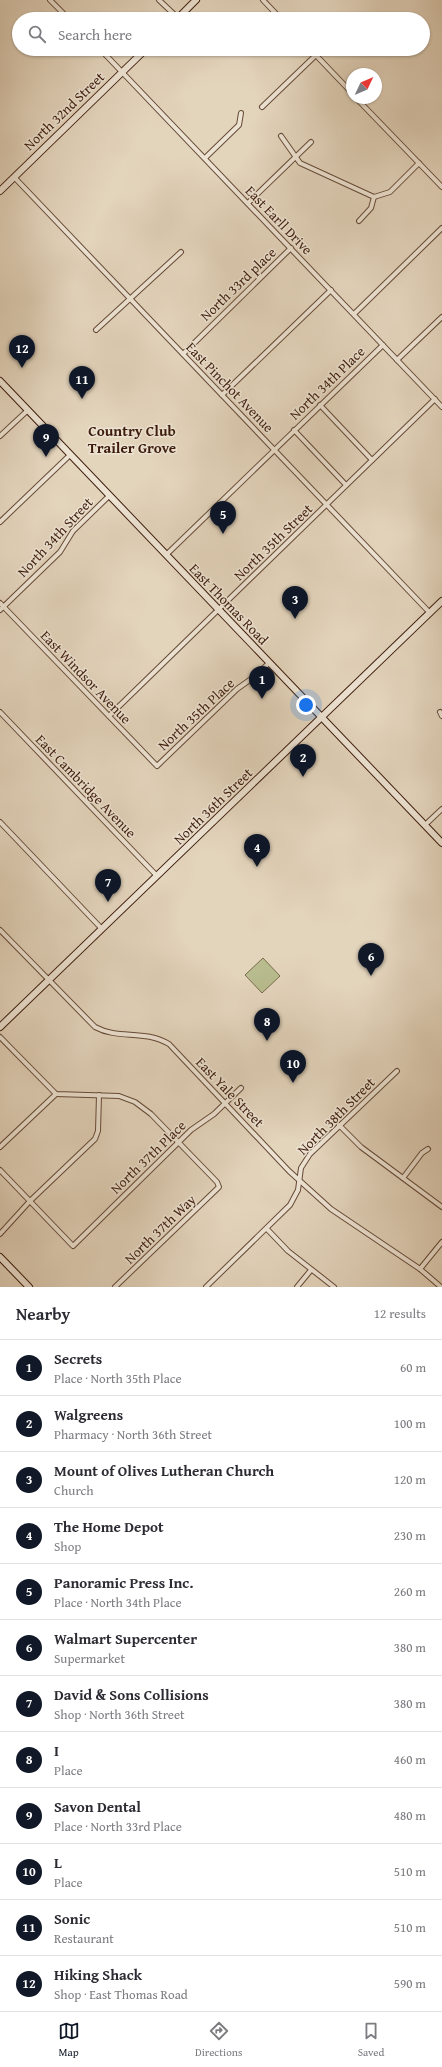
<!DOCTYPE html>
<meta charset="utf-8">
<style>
:root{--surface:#fff;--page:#f2f2f3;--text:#2b2b33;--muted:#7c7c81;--line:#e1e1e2;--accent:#111827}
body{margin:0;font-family:"Gentium Book Plus",serif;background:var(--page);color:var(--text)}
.compass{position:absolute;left:346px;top:68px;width:36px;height:36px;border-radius:50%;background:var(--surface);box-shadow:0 1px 3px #0004;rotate:46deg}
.you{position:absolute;left:306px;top:705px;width:14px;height:14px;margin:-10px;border:3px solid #fff;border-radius:50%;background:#1a73e8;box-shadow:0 0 0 6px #1a73e833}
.badge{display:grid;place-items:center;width:26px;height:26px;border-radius:50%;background:var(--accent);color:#fff;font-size:13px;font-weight:700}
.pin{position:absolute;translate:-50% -33px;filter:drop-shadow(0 1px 2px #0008)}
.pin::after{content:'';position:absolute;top:21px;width:14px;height:12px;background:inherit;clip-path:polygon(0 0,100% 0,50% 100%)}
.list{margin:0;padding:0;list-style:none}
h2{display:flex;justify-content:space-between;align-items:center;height:52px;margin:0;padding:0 16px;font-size:17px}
h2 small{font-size:13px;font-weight:400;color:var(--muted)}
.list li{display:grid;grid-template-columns:26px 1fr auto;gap:12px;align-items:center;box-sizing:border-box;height:56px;padding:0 16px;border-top:1px solid var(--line)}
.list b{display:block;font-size:15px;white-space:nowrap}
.list p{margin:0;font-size:13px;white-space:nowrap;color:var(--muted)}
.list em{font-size:13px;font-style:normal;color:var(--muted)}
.icon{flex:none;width:22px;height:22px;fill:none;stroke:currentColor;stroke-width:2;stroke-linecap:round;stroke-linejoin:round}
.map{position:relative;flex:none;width:442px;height:1287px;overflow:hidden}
.search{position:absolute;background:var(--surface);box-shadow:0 1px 3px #0004;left:12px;right:12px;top:12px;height:44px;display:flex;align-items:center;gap:10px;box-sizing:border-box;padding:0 14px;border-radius:22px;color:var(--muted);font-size:15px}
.sheet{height:724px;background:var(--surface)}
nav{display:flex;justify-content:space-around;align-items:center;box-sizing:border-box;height:56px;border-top:1px solid var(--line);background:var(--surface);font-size:11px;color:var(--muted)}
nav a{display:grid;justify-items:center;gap:2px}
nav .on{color:var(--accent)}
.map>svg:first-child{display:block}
.green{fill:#b8bc8e;stroke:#7a6c4d}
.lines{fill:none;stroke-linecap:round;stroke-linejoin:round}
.street-casing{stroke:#664a38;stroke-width:6}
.secondary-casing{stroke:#3d1c0c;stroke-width:8}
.street{stroke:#ede3d3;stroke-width:4}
.secondary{stroke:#ede3d3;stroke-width:6}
.labels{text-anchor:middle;stroke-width:3;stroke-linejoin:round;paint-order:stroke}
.street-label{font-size:14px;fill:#3d1c0c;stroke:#ede3d3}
.neighbourhood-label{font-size:15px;font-weight:bold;fill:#3d1c0c;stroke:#ede3d3}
</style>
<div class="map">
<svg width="442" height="1287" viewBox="0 0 442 1287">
<rect width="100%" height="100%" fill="#e3d4bc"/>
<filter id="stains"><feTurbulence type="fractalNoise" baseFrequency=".005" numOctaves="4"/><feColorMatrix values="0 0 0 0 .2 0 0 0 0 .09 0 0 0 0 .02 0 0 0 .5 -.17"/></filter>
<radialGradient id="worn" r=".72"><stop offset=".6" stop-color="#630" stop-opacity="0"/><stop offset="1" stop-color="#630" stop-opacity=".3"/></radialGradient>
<path class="green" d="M 263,958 L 280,976 L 262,993 L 245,975 Z"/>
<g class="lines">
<g class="street-casing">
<g id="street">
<path d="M 50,0 L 69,19"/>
<path d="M 159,0 L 178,18"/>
<path d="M 263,0 L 281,19"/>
<path d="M 100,49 L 442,407"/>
<path d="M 310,49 L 352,93"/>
<path d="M 356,98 L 442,187"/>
<path d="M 262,107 L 316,55"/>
<path d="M 281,136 L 300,163 L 374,197 L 390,192 L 419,163"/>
<path d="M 205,158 L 239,125 L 241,113"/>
<path d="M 14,177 L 430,613"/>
<path d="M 248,203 L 311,142"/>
<path d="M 359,221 L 371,208 L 374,197"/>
<path d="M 354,314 L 442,228"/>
<path d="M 96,330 L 181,252"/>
<path d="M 183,354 L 291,248"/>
<path d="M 397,360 L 442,317"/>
<path d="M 222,395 L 331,290"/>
<path d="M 320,405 L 372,460"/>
<path d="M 294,430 L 346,485"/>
<path d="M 0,436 L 28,410"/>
<path d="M 0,522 L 70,455"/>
<path d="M 166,555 L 383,345"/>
<path d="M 0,603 L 157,766 L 237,689 L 254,677 L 269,663"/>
<path d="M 0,610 L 60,552 L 73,531 L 109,496"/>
<path d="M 0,712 L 157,876"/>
<path d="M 440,712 L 442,716"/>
<path d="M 109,716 L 435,399"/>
<path d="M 0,822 L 102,929"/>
<path d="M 425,825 L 442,809"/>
<path d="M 0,930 L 95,1027 C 119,1040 144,1029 169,1044 L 289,1171 L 331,1209 L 420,1269 L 441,1287"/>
<path d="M 0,1037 L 56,1094 L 119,1096 L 135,1102 L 151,1114 L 217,1182 L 219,1187 L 115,1287"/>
<path d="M 339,1125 L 361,1147 L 442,1207"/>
<path d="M 0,1147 L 56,1094"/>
<path d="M 0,1170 L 73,1246 L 191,1130 L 214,1114 L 241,1088"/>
<path d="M 403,1178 L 422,1153 L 428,1149"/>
<path d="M 267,1229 L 288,1251 L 334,1287"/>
<path d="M 0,1234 L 30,1201 L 95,1139 L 98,1131 L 99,1095"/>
<path d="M 420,1269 L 442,1242"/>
<path d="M 206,1287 L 290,1205 L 298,1190 L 301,1168 L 310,1154 L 397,1071"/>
<path d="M 297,1287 L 311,1270"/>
</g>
</g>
<g class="secondary-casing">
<g id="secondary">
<path d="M 177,19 L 196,0"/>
<path d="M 0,191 L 146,49"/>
<path d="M 0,381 L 442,843"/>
<path d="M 0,1027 L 442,601"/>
<path d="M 0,1257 L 29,1287"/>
</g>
</g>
<use href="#street" class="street"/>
<use href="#secondary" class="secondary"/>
</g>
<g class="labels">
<g class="street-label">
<text transform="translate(64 111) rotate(-44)" y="5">North 32nd Street</text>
<text transform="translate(279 220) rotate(46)" y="5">East Earll Drive</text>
<text transform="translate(238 284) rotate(-44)" y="5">North 33rd place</text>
<text transform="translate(327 383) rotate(-44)" y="5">North 34th Place</text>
<text transform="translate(230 387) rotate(46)" y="5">East Pinchot Avenue</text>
<text transform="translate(55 537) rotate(-47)" y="5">North 34th Street</text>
<text transform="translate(273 542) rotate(-44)" y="5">North 35th Street</text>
<text transform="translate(229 604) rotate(46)" y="5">East Thomas Road</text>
<text transform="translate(86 677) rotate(46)" y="5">East Windsor Avenue</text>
<text transform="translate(196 714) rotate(-43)" y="5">North 35th Place</text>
<text transform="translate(86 786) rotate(46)" y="5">East Cambridge Avenue</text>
<text transform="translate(213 806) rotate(-44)" y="5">North 36th Street</text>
<text transform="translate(230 1092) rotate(46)" y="5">East Yale Street</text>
<text transform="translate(336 1116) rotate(-45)" y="5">North 38th Street</text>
<text transform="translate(148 1157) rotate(-44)" y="5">North 37th Place</text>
<text transform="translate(160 1229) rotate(-44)" y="5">North 37th Way</text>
</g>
<g class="neighbourhood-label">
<text x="132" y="436">Country Club<tspan x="132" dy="17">Trailer Grove</tspan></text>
</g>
</g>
<rect width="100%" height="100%" filter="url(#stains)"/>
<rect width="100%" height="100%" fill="url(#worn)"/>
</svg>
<svg class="compass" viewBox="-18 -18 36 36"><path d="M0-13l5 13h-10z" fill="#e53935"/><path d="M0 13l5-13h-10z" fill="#7c7c81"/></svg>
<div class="you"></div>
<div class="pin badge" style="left:262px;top:699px">1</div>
<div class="pin badge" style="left:303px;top:777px">2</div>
<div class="pin badge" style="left:295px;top:619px">3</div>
<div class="pin badge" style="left:257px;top:867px">4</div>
<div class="pin badge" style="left:223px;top:534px">5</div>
<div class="pin badge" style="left:371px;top:976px">6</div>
<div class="pin badge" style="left:108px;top:902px">7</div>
<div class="pin badge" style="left:267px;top:1041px">8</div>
<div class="pin badge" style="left:46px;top:457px">9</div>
<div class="pin badge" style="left:293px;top:1083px">10</div>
<div class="pin badge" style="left:82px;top:399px">11</div>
<div class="pin badge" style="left:22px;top:368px">12</div>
<div class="search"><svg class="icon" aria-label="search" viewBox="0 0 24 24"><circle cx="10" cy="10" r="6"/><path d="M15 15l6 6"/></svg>Search here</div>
</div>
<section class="sheet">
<h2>Nearby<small>12 results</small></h2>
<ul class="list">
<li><span class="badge">1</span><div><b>Secrets</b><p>Place · North 35th Place</p></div><em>60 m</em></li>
<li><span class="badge">2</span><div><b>Walgreens</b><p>Pharmacy · North 36th Street</p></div><em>100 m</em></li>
<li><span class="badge">3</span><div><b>Mount of Olives Lutheran Church</b><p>Church</p></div><em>120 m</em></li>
<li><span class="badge">4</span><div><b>The Home Depot</b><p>Shop</p></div><em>230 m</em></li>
<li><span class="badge">5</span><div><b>Panoramic Press Inc.</b><p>Place · North 34th Place</p></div><em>260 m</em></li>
<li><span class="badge">6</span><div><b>Walmart Supercenter</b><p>Supermarket</p></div><em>380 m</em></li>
<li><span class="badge">7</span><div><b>David &amp; Sons Collisions</b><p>Shop · North 36th Street</p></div><em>380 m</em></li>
<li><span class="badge">8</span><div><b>I</b><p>Place</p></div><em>460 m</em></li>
<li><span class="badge">9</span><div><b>Savon Dental</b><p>Place · North 33rd Place</p></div><em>480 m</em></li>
<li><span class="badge">10</span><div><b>L</b><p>Place</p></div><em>510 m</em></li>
<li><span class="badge">11</span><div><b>Sonic</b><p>Restaurant</p></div><em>510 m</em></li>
<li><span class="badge">12</span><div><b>Hiking Shack</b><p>Shop · East Thomas Road</p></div><em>590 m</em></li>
</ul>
</section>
<nav>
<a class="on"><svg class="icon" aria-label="map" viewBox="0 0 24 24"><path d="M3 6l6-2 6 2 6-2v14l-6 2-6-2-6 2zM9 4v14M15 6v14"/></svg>Map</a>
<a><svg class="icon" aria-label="directions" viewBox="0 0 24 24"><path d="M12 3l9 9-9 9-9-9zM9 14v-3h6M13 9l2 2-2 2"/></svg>Directions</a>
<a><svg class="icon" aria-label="saved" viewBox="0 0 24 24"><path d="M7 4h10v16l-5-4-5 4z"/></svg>Saved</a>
</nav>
